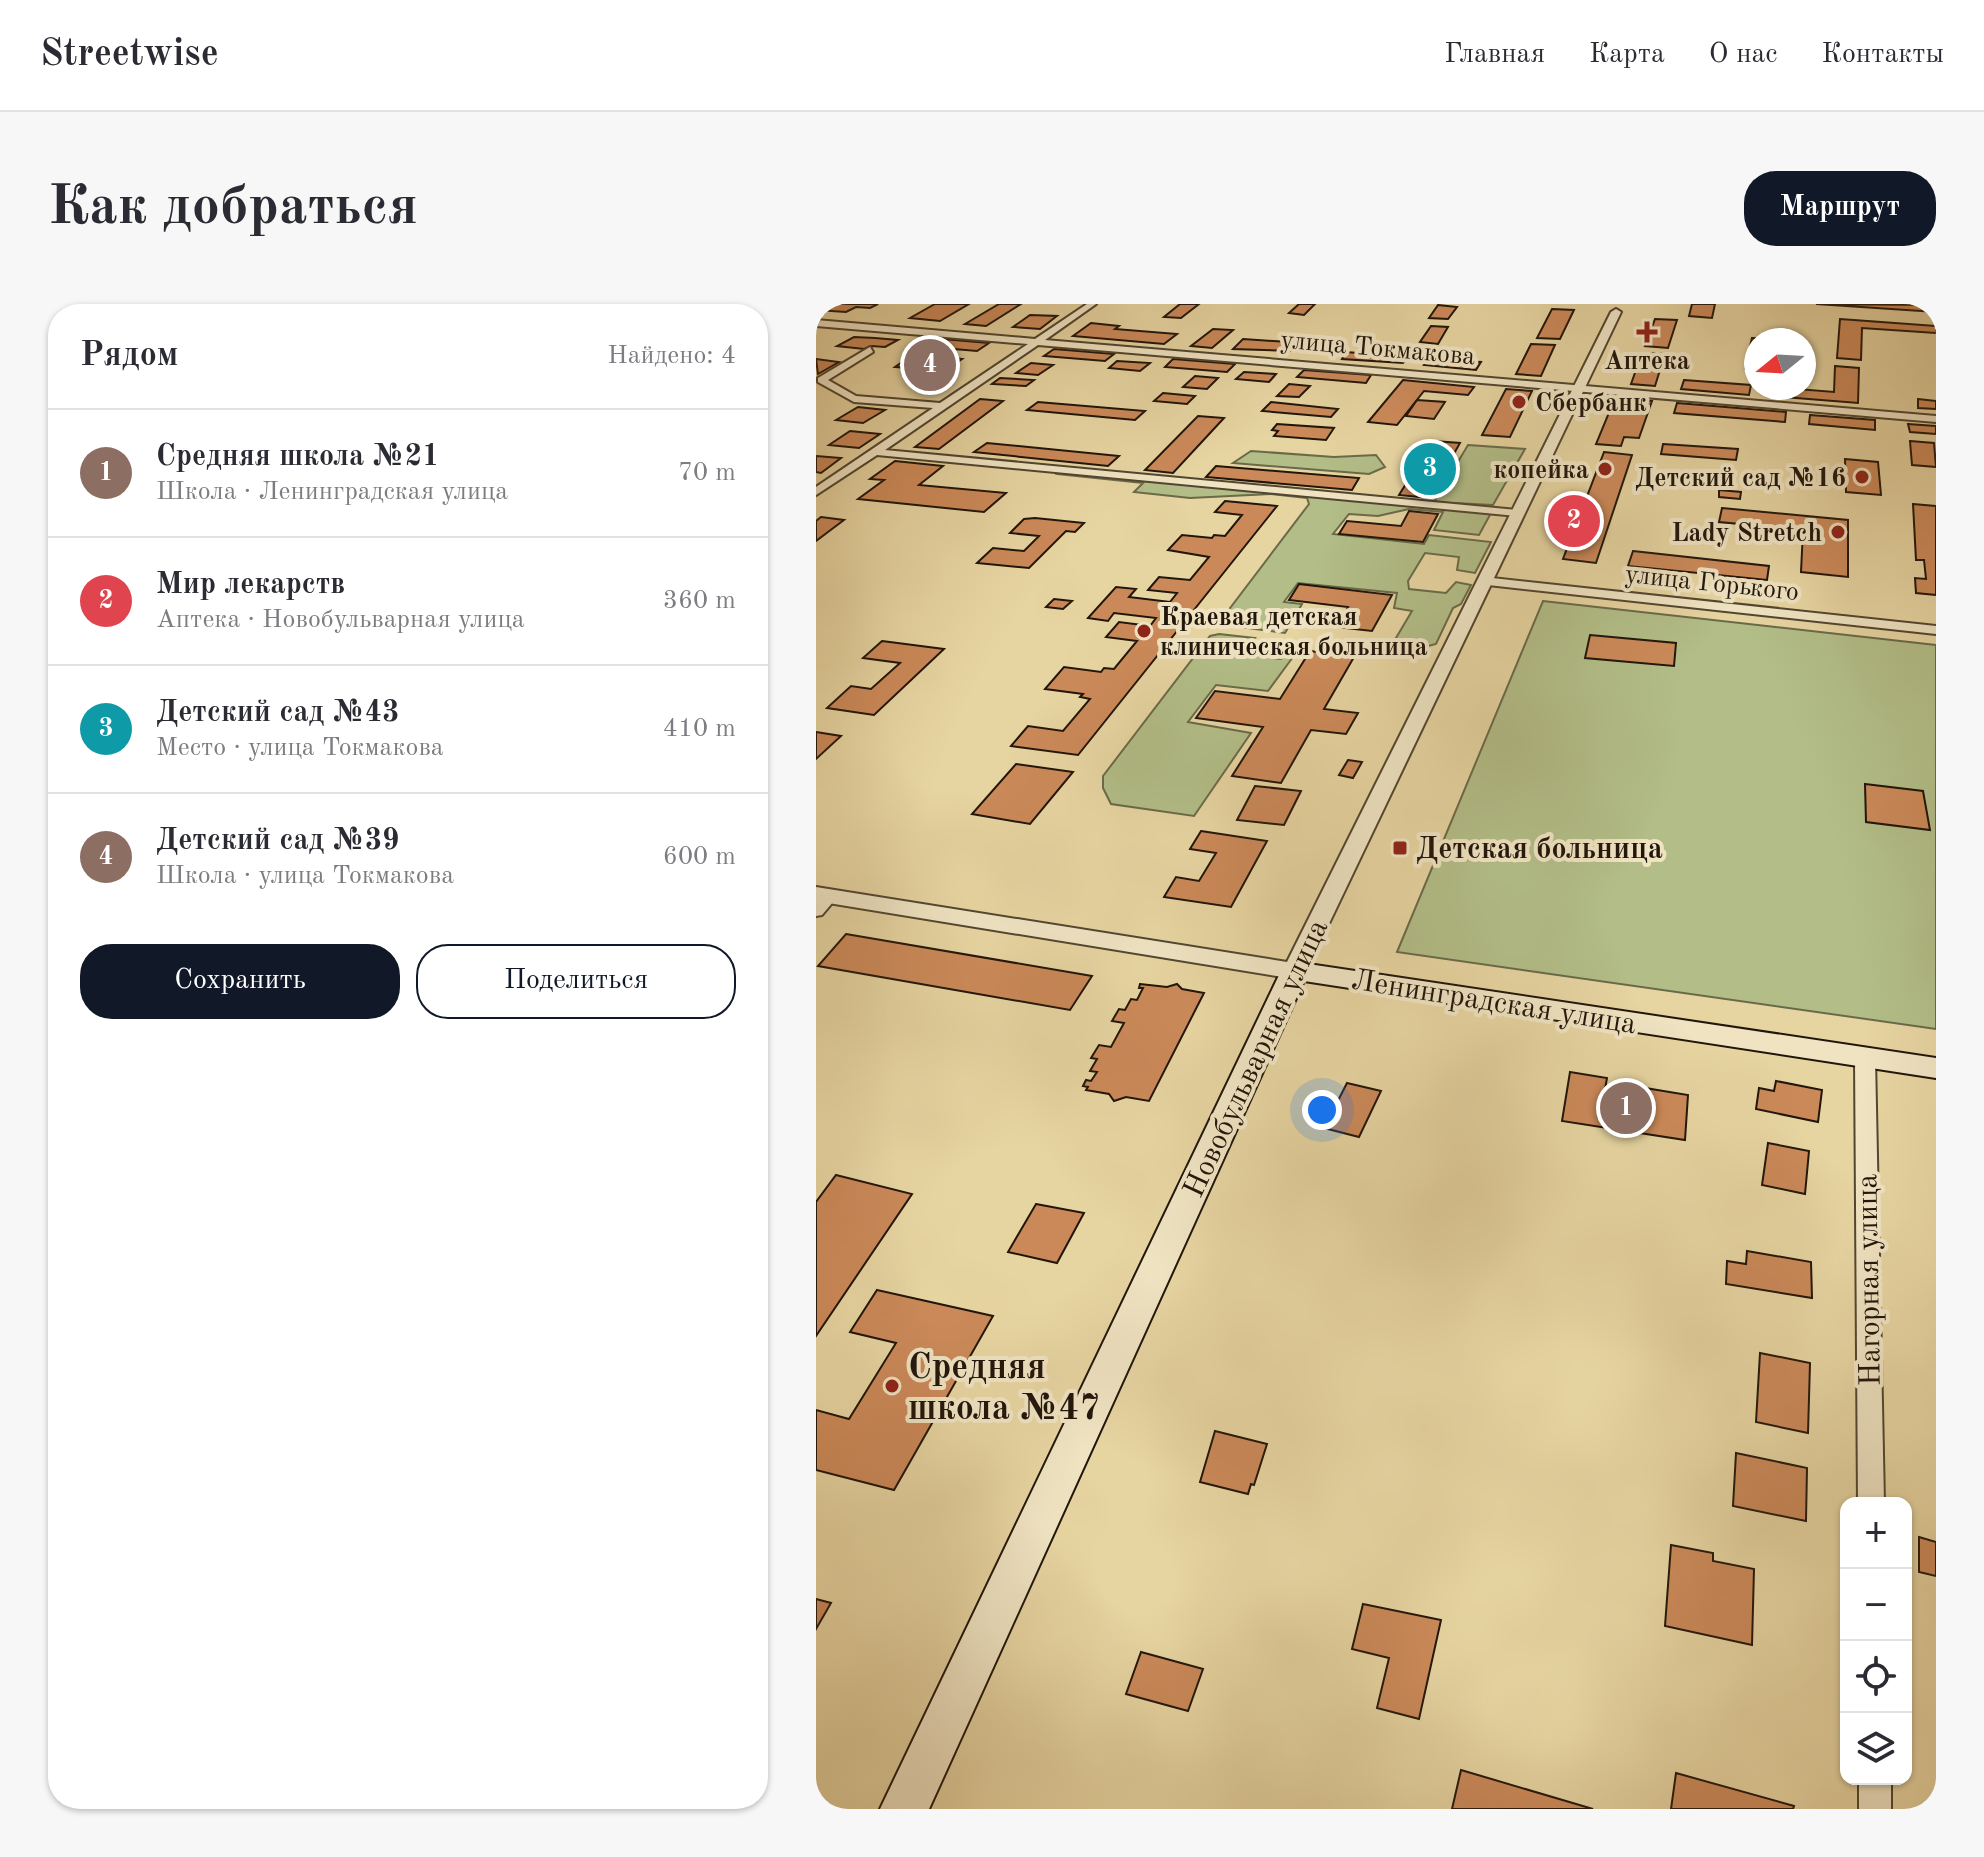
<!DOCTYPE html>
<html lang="ru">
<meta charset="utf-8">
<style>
:root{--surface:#fff;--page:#f7f7f7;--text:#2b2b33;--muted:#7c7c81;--line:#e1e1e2;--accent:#111827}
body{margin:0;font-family:"Old Standard TT",serif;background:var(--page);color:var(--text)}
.controls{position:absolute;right:24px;bottom:24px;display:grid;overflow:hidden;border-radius:16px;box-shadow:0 2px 6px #0004}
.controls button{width:72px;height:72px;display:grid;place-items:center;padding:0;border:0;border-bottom:2px solid var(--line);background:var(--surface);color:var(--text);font:40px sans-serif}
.compass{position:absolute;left:928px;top:24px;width:72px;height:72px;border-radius:50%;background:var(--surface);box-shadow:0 2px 6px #0004;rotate:252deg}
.you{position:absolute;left:506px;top:806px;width:28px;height:28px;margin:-20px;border:6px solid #fff;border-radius:50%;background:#1a73e8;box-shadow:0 0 0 12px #1a73e833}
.badge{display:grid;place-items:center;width:52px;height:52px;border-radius:50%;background:var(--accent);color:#fff;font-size:26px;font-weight:700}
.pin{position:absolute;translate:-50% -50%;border:4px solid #fff;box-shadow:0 2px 8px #0006}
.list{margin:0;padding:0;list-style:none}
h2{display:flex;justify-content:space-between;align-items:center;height:104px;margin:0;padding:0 32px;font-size:34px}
h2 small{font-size:26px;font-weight:400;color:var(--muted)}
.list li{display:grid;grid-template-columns:52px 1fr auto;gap:24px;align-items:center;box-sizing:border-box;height:128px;padding:0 32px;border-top:2px solid var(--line)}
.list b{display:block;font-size:30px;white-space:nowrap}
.list p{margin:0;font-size:26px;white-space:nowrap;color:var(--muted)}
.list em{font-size:26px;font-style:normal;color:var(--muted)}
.actions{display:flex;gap:16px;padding:24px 32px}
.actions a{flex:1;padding:18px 0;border:2px solid var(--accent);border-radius:32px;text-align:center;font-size:28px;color:var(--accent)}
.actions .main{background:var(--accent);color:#fff}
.icon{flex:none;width:44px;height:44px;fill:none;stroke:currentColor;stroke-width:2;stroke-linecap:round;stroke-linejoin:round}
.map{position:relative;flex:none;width:1120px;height:1505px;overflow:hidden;border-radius:32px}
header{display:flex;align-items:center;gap:48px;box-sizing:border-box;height:112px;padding:0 40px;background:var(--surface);border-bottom:2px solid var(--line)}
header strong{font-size:38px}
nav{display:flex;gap:44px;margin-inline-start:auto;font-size:28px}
.intro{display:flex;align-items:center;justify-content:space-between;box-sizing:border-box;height:192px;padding:0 48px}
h1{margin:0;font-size:56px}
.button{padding:20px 36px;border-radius:32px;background:var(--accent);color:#fff;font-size:28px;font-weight:700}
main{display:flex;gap:48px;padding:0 48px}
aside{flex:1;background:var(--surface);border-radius:32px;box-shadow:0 2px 6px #0004}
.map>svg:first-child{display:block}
.green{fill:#b2bd87;stroke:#6a6a49;stroke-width:2}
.building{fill:#cb8959;stroke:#21160b;stroke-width:2}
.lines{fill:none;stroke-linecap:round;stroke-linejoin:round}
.minor-casing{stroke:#524630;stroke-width:4}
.tertiary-casing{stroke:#524630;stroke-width:4}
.secondary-casing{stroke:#21160b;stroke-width:4}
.minor{fill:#efe3c2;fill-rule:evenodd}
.tertiary{fill:#efe3c2;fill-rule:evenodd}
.secondary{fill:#efe3c2;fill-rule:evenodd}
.poi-dot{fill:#8f2418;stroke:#efe3c2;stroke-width:3}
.labels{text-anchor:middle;stroke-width:8;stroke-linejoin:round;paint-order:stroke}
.far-street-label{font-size:26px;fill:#21160b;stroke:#efe3c2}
.far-poi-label{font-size:26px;font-weight:bold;fill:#21160b;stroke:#efe3c2;text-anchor:end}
.poi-label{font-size:30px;font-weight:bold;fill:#21160b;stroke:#efe3c2;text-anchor:start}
.street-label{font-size:30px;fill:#21160b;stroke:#efe3c2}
.near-poi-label{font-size:36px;font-weight:bold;fill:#21160b;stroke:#efe3c2;text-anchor:start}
</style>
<header>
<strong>Streetwise</strong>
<nav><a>Главная</a><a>Карта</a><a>О нас</a><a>Контакты</a></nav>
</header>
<div class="intro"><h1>Как добраться</h1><a class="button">Маршрут</a></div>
<main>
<aside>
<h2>Рядом<small>Найдено: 4</small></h2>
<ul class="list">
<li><span class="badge" style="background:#8d6e63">1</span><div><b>Средняя школа №21</b><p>Школа · Ленинградская улица</p></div><em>70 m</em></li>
<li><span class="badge" style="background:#e0444e">2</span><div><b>Мир лекарств</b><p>Аптека · Новобульварная улица</p></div><em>360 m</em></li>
<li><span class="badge" style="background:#0f9aa8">3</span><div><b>Детский сад №43</b><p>Место · улица Токмакова</p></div><em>410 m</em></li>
<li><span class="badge" style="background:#8d6e63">4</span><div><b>Детский сад №39</b><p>Школа · улица Токмакова</p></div><em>600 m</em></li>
</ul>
<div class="actions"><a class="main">Сохранить</a><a>Поделиться</a></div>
</aside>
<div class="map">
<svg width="1120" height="1505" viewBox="0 0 1120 1505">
<rect width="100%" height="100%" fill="#e6d4a1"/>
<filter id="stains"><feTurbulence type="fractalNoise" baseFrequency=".0025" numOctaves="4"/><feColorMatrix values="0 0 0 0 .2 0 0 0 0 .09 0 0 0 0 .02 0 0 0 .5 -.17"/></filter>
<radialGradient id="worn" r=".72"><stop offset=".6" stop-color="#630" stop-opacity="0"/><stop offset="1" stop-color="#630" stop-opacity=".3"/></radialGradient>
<g class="green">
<path d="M 652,141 L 709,145 L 677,201 L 618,198 Z"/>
<path d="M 435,147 L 518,153 L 560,151 L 569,163 L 553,170 L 417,159 Z"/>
<path d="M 244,167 L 675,209 L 663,231 L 618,226 L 627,208 L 593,205 L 562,212 L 533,210 L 517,230 L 608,240 L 613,231 L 675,238 L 659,269 L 641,266 L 643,253 L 609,249 L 592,277 L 593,285 L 630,289 L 640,278 L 655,281 L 645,300 L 637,304 L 620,340 L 593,347 L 574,344 L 596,307 L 578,304 L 581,289 L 482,279 L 468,298 L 486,300 L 469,329 L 402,320 L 493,200 L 491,194 L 455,190 L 374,194 L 318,188 L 327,179 L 241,170 Z"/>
<path d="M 727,297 L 1120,341 L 1120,725 L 581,648 Z"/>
<path d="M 403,330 L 439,334 L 425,350 L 465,355 L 468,351 L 477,353 L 452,387 L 400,381 L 372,418 L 435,429 L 378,512 L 295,500 L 287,484 L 287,472 L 394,332 Z"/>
</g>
<g class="building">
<path d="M 0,0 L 62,0 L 54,4 L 40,3 L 30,8 L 0,6 Z"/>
<path d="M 119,0 L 153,0 L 124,17 L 94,14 Z"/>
<path d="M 183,0 L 205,0 L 170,22 L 149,20 Z"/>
<path d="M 364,0 L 383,0 L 365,14 L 348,13 Z"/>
<path d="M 483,0 L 499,0 L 488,11 L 473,9 Z"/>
<path d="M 876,0 L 899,0 L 896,14 L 873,12 Z"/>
<path d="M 1000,0 L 1120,1 L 1120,8 Z"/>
<path d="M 622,1 L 641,3 L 632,15 L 613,14 Z"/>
<path d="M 736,5 L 758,6 L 744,35 L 721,34 Z"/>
<path d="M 214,11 L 241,12 L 224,25 L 197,23 Z"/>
<path d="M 839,15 L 861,16 L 852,44 L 829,42 Z"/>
<path d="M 1024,15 L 1120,22 L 1120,29 L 1046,24 L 1045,56 L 1021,54 Z"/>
<path d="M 275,19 L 303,22 L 299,25 L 361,30 L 348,40 L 257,32 Z"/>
<path d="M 615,22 L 632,23 L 622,40 L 604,38 Z"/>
<path d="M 397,25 L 417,26 L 396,44 L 375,42 Z"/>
<path d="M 38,33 L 59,34 L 82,36 L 69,43 L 55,42 L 48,45 L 21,42 Z"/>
<path d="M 115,34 L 173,39 L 161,47 L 102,42 Z"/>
<path d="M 936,34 L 963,36 L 940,36 L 940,65 L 929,65 Z"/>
<path d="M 427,35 L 472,38 L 475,35 L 515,37 L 506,48 L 417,45 Z"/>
<path d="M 715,40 L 739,41 L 725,72 L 700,70 Z"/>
<path d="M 238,45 L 298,50 L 289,57 L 228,52 Z"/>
<path d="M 530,48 L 591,53 L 587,59 L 526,55 Z"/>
<path d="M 826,49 L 849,50 L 839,82 L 815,80 Z"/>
<path d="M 615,52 L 632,53 L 629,56 L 665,58 L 660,66 L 608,61 Z"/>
<path d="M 123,53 L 146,55 L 121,72 L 97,69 L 105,65 L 79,63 L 92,54 L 115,58 Z"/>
<path d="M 0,55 L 23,58 L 2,70 Z"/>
<path d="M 357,55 L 419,60 L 411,68 L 349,63 Z"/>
<path d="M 301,57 L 334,59 L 324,67 L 293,64 Z"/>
<path d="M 215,59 L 237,61 L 222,71 L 200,69 Z"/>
<path d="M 1019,62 L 1043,64 L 1042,99 L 968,93 L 969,84 L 1018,88 Z"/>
<path d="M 488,66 L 555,71 L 550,79 L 481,73 Z"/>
<path d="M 428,68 L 460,70 L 453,78 L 420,75 Z"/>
<path d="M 379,72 L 402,74 L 391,85 L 367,83 Z"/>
<path d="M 184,74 L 218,76 L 210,82 L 176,80 Z"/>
<path d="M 587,76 L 658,83 L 652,91 L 608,87 L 581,121 L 552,118 Z"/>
<path d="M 868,76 L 935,81 L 933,91 L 865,85 Z"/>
<path d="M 473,80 L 494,82 L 483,93 L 461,92 Z"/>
<path d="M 690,85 L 716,87 L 694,133 L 666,131 Z"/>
<path d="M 347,89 L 379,92 L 371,100 L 338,97 Z"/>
<path d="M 799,94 L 836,97 L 823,134 L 808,133 L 805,142 L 780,140 Z"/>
<path d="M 164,95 L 187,97 L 123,145 L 99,143 Z"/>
<path d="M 1102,95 L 1120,97 L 1120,105 L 1102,104 Z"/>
<path d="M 601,96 L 629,98 L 618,115 L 590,112 Z"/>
<path d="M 222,98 L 329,107 L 319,116 L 211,106 Z"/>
<path d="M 455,98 L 522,105 L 515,113 L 446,107 Z"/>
<path d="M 861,99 L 970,108 L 969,118 L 858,109 Z"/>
<path d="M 42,103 L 69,106 L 47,119 L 20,116 Z"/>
<path d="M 994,111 L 1059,116 L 1059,126 L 993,120 Z"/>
<path d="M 382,112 L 408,114 L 357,169 L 329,166 Z"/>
<path d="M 461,120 L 518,124 L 510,136 L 458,132 L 462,127 L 456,126 Z"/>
<path d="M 1092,120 L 1120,122 L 1120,130 L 1094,128 Z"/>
<path d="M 34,127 L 64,130 L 43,144 L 13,141 Z"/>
<path d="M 617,137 L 644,139 L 613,194 L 583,191 Z"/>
<path d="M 1094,137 L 1118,139 L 1120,163 L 1096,161 Z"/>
<path d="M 171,139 L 303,152 L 292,162 L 158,148 Z"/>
<path d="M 847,140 L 922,145 L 920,156 L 845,150 Z"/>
<path d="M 788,148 L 816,151 L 780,259 L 747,255 Z"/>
<path d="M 0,152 L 25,154 L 5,169 L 0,168 Z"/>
<path d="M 1029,155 L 1062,158 L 1065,191 L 1030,188 Z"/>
<path d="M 79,157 L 127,162 L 103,181 L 190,189 L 168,208 L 42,195 L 68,176 L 54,175 Z"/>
<path d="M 400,162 L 543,174 L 536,186 L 390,173 Z"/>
<path d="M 903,186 L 925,188 L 924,195 L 903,193 Z"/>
<path d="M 409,197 L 461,202 L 262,451 L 195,442 L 212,422 L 247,427 L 274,395 L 264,393 L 267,390 L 229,385 L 248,363 L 285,368 L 288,364 L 298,365 L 321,337 L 290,333 L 303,318 L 334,322 L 340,314 L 298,309 L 292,317 L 272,314 L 300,283 L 320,285 L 313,293 L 354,298 L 361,289 L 332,286 L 343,273 L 374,276 L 393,253 L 352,246 L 366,231 L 396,234 L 398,231 L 409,232 L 426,211 L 399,208 Z"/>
<path d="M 1097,200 L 1120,202 L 1120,291 L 1100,289 L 1099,274 L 1110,275 L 1108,256 L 1100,256 Z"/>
<path d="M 906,204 L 1032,216 L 1032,273 L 985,268 L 987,226 L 903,218 Z"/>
<path d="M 593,207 L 622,210 L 607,238 L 523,230 L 531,217 L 585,222 Z"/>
<path d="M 5,213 L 28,216 L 0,237 L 0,217 Z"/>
<path d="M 219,214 L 268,219 L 259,228 L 250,227 L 213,264 L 161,259 L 177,244 L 208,247 L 223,232 L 194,229 L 208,215 Z"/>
<path d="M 817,247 L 953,262 L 951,276 L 812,262 Z"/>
<path d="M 483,280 L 576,291 L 556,327 L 520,323 L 532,303 L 473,296 Z"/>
<path d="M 238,295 L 256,297 L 247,305 L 230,303 Z"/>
<path d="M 774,331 L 860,339 L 858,362 L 769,354 Z"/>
<path d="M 66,337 L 128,345 L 58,411 L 11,404 L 35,382 L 55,385 L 84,359 L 47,354 Z"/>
<path d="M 494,347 L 538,353 L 508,405 L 542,409 L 530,430 L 495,426 L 465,479 L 416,472 L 447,423 L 380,414 L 399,387 L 464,395 Z"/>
<path d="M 0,428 L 25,432 L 0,455 Z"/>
<path d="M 532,456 L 546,458 L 537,474 L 523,471 Z"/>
<path d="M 200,460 L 257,468 L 214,520 L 156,510 Z"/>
<path d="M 1049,480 L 1107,487 L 1114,526 L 1050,518 Z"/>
<path d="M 439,482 L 485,487 L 468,521 L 421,516 Z"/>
<path d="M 385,527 L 451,537 L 415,603 L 348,593 L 360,573 L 383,577 L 400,549 L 374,545 Z"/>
<path d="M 30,630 L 276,672 L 254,706 L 2,662 Z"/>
<path d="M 324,680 L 351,683 L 361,680 L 366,685 L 388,689 L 333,797 L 310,793 L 298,797 L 293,790 L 270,786 L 272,783 L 267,782 L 270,776 L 275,777 L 281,768 L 274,767 L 281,755 L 275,754 L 283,741 L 295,743 L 308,719 L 296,717 L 303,705 L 309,706 L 315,695 L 321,696 L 327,684 L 323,684 Z"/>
<path d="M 754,768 L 791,774 L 789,785 L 828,791 L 829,784 L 872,791 L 869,836 L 746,817 Z"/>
<path d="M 960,777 L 1006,786 L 1002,818 L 940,805 L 943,784 L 958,787 Z"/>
<path d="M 531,779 L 565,787 L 543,833 L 508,824 Z"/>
<path d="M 952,839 L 993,847 L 989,890 L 946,881 Z"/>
<path d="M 20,871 L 96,890 L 0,1032 L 0,898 Z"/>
<path d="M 220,900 L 268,909 L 241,959 L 192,948 Z"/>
<path d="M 931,947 L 995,958 L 996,994 L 910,980 L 911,957 L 930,960 Z"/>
<path d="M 61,986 L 177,1012 L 78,1186 L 0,1166 L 0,1106 L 33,1115 L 80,1039 L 34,1028 Z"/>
<path d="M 944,1049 L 994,1059 L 992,1129 L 940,1118 Z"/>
<path d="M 399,1127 L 451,1140 L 438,1181 L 435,1180 L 432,1190 L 384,1178 Z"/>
<path d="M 920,1149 L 991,1164 L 990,1217 L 917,1202 Z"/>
<path d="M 1103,1233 L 1120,1238 L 1120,1272 L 1103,1268 Z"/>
<path d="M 855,1241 L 897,1249 L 897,1257 L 938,1265 L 936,1341 L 849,1322 Z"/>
<path d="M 0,1295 L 15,1299 L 0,1325 Z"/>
<path d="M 547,1300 L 625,1316 L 603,1415 L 561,1404 L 573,1354 L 536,1345 Z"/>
<path d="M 325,1348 L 387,1365 L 372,1407 L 310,1390 Z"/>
<path d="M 645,1466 L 777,1505 L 636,1505 Z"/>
<path d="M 860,1469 L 978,1502 L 977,1505 L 855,1505 Z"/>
</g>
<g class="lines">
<g class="minor-casing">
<g id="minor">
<path d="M 271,0 L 280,0 L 229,36 L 1120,112 L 1120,118 L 222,41 L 69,146 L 701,206 L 707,209 L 701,212 L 61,151 L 0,191 L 0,183 L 117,104 L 38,98 L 2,78 L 2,74 L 54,43 L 57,48 L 12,76 L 40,92 L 124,99 L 212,40 L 0,22 L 0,16 L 219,35 Z"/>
<path d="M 667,273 L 1120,322 L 1120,330 L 663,280 L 663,274 Z"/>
<path d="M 13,587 L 22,592 L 6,611 L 0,612 L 0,596 Z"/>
<path d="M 1049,746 L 1059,753 L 1068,1199 L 1042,1199 L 1039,753 Z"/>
<rect x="1043" y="1475" width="32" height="30"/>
</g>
</g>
<g class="tertiary-casing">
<path id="tertiary" d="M 800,5 L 805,8 L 488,672 L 479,675 L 0,597 L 0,583 L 471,658 L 795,8 Z"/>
</g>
<g class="secondary-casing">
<path id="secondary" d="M 479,658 L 1120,754 L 1120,774 L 488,677 L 113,1505 L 64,1505 L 465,667 L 469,661 Z"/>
</g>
<use href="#minor" class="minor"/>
<use href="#tertiary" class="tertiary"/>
<use href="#secondary" class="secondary"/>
</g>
<g class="poi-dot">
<path d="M827 16h8v8h8v8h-8v8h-8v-8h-8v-8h8z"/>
<circle cx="703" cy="98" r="8"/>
<circle cx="789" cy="165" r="8"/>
<circle cx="1046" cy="173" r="8"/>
<circle cx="1022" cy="228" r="8"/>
<circle cx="328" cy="327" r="8"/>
<rect x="576" y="536" width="16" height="16" rx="4"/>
<circle cx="76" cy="1082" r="8"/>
</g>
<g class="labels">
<g class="far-street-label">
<text transform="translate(562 43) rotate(5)" y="9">улица Токмакова</text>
<text transform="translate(896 278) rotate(6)" y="9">улица Горького</text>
</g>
<g class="far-poi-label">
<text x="831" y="65" text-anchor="middle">Аптека</text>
<text x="719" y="107" text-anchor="start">Сбербанк</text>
<text x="773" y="174">копейка</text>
<text x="1030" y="182">Детский сад №16</text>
<text x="1006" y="237">Lady Stretch</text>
<text x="344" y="321" text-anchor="start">Краевая детская<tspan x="344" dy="30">клиническая больница</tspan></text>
</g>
<g class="poi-label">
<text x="600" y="554">Детская больница</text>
</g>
<g class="street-label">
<text transform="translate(678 697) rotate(9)" y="10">Ленинградская улица</text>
<text transform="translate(439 754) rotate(-65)" y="10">Новобульварная улица</text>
<text transform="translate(1052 976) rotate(-91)" y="10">Нагорная улица</text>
</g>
<g class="near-poi-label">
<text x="92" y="1074">Средняя<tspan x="92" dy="41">школа №47</tspan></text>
</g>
</g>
<rect width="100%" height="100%" filter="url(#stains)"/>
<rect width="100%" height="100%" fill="url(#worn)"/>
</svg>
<div class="controls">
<button>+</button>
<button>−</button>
<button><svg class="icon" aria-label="locate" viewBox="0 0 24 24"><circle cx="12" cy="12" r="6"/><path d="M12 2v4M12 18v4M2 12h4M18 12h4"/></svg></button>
<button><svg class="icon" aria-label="layers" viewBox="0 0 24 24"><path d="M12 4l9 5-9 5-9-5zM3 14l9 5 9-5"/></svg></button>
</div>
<svg class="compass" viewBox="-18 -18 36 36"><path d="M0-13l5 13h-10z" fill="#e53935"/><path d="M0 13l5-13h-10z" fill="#7c7c81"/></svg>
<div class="you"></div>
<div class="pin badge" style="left:810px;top:804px;background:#8d6e63">1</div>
<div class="pin badge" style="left:758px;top:217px;background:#e0444e">2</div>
<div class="pin badge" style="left:614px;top:165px;background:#0f9aa8">3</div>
<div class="pin badge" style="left:114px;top:61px;background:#8d6e63">4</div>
</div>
</main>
